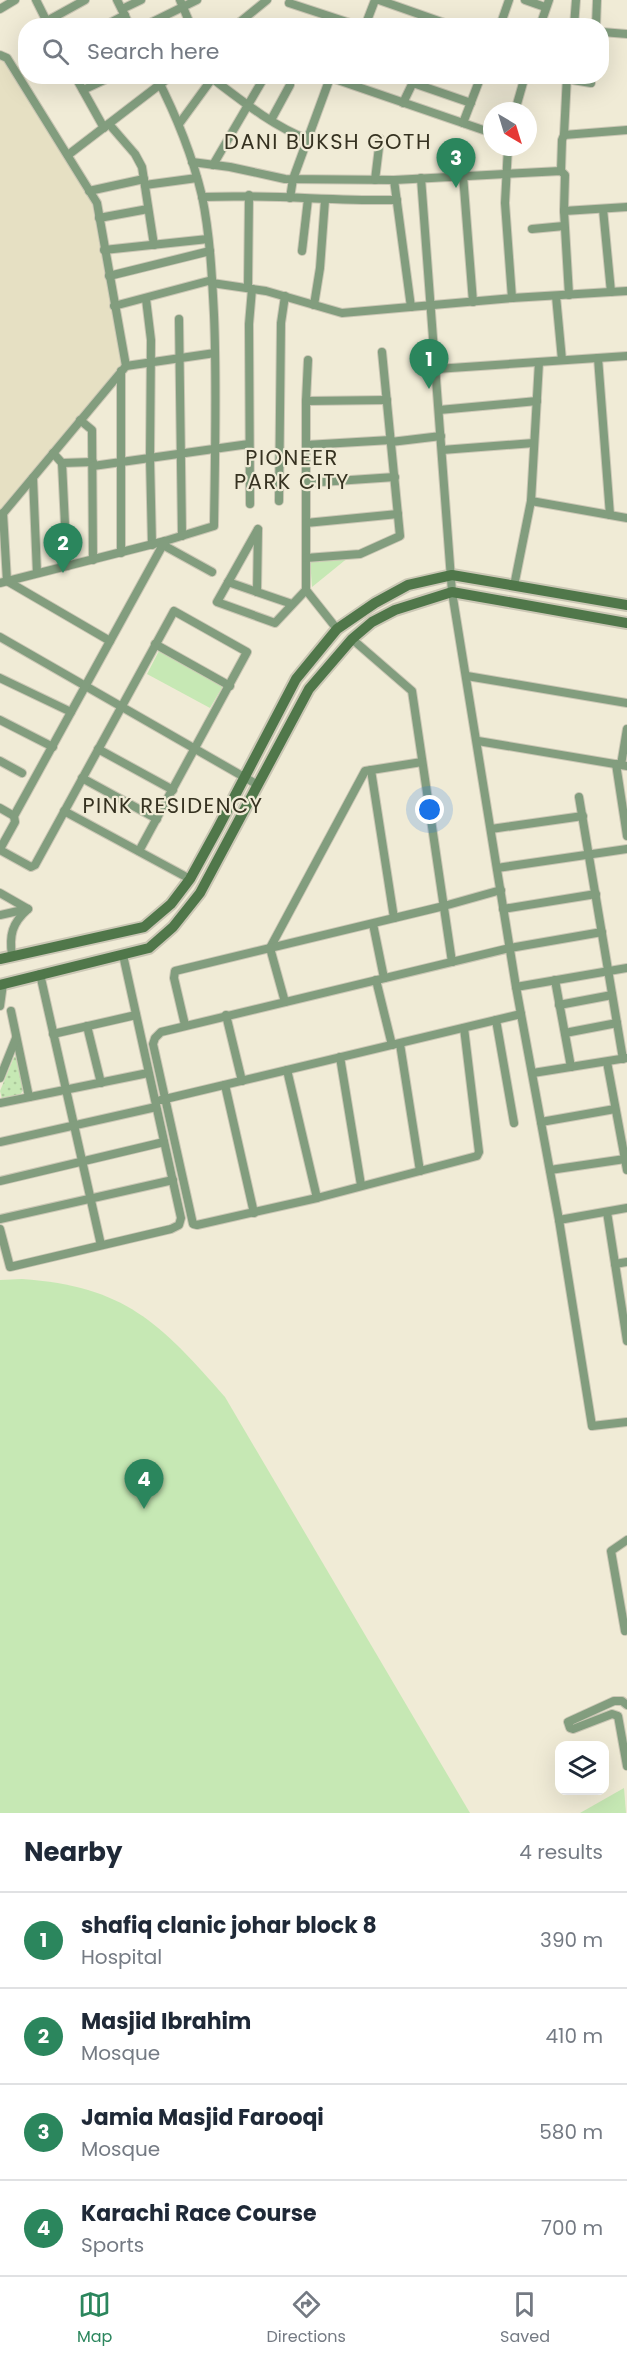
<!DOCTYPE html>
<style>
:root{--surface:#fff;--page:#f6f6f7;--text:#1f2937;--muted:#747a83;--line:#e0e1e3;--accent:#2b865d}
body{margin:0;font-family:Poppins,sans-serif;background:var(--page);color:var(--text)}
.controls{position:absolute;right:18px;bottom:18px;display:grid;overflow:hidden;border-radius:12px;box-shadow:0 6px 24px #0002}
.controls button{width:54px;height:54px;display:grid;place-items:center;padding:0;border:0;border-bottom:2px solid var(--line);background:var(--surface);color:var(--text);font:30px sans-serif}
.compass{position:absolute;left:483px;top:102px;width:54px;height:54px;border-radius:50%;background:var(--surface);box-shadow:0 6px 24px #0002;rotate:142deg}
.you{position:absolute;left:430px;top:810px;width:21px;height:21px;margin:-15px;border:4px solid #fff;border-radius:50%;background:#1a73e8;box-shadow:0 0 0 9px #1a73e833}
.badge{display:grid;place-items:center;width:39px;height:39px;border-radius:50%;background:var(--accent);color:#fff;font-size:20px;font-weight:700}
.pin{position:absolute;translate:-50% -50px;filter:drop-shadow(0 2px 3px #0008)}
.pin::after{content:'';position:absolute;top:32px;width:21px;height:18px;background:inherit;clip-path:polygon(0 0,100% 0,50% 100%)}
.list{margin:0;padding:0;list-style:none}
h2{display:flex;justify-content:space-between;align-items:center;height:78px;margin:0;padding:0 24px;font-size:26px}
h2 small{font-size:20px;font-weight:400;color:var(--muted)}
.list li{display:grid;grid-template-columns:39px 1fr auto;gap:18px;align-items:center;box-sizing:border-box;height:96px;padding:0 24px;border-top:2px solid var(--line)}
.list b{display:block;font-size:22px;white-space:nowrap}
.list p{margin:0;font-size:20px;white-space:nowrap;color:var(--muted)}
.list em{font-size:20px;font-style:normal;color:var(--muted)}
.icon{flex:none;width:33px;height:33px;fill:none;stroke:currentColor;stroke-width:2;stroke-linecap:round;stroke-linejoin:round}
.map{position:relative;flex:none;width:627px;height:1813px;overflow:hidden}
.search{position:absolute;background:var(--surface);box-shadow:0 6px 24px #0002;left:18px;right:18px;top:18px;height:66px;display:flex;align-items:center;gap:15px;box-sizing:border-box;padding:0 21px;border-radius:24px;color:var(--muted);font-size:22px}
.sheet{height:462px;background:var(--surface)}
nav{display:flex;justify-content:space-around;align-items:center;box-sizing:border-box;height:84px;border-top:2px solid var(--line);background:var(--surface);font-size:16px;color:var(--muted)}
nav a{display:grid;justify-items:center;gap:3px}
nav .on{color:var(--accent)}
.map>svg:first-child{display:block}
.built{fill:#e6e0c3}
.grass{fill:url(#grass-dots)}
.green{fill:#c6e8b4}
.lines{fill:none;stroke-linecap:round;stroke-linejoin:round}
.street-casing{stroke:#cbc7b5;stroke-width:10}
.secondary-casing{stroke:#cbc7b5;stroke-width:14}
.street{stroke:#829d7e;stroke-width:8}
.secondary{stroke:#50774a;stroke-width:10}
.labels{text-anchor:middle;stroke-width:4.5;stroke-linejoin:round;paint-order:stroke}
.neighbourhood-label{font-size:21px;letter-spacing:1.5px;fill:#363221;stroke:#f0ebd6}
</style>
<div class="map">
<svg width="627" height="1813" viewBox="0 0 627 1813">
<defs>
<pattern id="grass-dots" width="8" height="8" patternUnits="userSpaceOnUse" patternTransform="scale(1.5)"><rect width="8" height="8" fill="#c6e8b4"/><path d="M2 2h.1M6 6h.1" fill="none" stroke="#abc89b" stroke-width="1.8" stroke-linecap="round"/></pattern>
</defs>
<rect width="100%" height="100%" fill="#f0ebd6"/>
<path class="built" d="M 0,59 L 5,61 L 92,203 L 122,366 L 0,511 Z"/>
<path class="grass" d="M 17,1056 L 24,1089 L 20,1095 L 2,1099 L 0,1091 L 14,1057 Z"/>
<g class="green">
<path d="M 349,557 L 312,587 L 310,560 Z"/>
<path d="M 161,647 L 226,681 L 210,708 L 147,674 Z"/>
<path d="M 22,1279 C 125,1286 160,1323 225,1397 L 470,1813 L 0,1813 L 0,1280 Z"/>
<path d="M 624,1788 L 626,1813 L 580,1813 Z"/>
</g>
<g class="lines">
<g class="street-casing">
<g id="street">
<path d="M 36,0 L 49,26"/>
<path d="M 117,0 L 130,26"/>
<path d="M 180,0 L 191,26"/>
<path d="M 379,0 L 453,26"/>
<path d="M 525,0 L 545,7"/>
<path d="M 289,3 L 359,26"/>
<path d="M 0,9 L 15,0"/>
<path d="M 122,9 L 141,0"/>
<path d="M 47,21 L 85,0"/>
<path d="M 540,23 L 556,26"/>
<path d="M 104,26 L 125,15"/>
<path d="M 144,26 L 197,0"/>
<path d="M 235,26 L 267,0"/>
<path d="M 365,26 L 375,0"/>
<path d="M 500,26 L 509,0"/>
<path d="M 540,26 L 549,0"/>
<path d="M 574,26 L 576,0"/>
<path d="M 596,26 L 597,0"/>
<path d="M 602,32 L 627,34"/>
<path d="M 0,55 L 7,58 L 97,203 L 126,366"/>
<path d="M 75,76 L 104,128"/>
<path d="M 326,76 L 492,133"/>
<path d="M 567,76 L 564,135 L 627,130"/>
<path d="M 213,79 C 242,101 273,126 307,139"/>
<path d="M 567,79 L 591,83"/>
<path d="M 413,83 L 471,103"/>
<path d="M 83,90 L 113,76"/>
<path d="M 403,103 L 416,76"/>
<path d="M 515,111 L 525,76"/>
<path d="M 271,120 L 290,85"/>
<path d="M 463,123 L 481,76"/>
<path d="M 109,124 L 135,154 L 142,167 L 154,245"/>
<path d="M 179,124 L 214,76"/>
<path d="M 508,147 L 505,203 L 512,298"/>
<path d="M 68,155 L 171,76"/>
<path d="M 192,162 L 230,167 L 285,179 L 394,180 L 561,171 L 565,175 L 564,211 L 569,295"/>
<path d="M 213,165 L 265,76"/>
<path d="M 561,171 L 562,140 L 564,135"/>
<path d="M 463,175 L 473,302"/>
<path d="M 421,178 L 452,592 L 516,987 L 559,1220 L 592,1426 L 627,1422"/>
<path d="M 375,180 L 380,139"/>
<path d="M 394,180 L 411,307"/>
<path d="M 145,185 L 197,178"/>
<path d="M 89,191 L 144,179"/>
<path d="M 202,197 C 267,194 331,201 397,200"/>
<path d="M 290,198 L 293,179 L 330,78"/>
<path d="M 603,209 L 611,292"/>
<path d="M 564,211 L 627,207"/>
<path d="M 99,218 L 148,209"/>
<path d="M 532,229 L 564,226"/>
<path d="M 104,250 L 208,239"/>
<path d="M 302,251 L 308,199"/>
<path d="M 109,276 L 210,251"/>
<path d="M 212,283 L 266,291 L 342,313 L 512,298 L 627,291"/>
<path d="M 248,288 L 249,195"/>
<path d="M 556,296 L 562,360"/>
<path d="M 146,299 L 151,340 L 150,458 L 152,545"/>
<path d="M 314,305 L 320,268 L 325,200"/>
<path d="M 114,306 L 212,280"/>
<path d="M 179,319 L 182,536"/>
<path d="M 598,358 L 610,515"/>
<path d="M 308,360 L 306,401 L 306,590 L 337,629"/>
<path d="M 436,369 L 627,356"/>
<path d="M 121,371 L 121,553"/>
<path d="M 306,401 L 387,400"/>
<path d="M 439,410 L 537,401"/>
<path d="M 80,420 L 92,430 L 93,560"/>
<path d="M 391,442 L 441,436"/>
<path d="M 306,445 L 391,440"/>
<path d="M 442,450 L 534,443"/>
<path d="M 53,453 L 62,463 L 67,566"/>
<path d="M 62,463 L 93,462"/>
<path d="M 93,466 L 249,444"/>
<path d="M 33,478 L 37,573"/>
<path d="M 306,483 L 395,477"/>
<path d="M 279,501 L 281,323 L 285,296"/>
<path d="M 531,501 L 627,518"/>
<path d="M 250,504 L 249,324 L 252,289"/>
<path d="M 3,513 L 7,581 L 110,641"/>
<path d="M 0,517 L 126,366 L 215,353"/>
<path d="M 306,523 L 398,514"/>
<path d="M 258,529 L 217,602 L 275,623 L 306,590"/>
<path d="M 163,545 L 212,572"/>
<path d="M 306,558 L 360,554 L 400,536 L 382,352"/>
<path d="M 228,582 L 292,604"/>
<path d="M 0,583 L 165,541 L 214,526 C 215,455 217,385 214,315 C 212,275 210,235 202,196 C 192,154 176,115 156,76"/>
<path d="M 514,586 L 531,501 L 539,362"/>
<path d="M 257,592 L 258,530"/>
<path d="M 0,637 L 258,785"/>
<path d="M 352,639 L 412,691 L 452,962"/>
<path d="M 155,644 L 230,686"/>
<path d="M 467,676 L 627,703"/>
<path d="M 0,678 L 71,712"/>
<path d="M 0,720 L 53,747"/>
<path d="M 478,741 L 627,766"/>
<path d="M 98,749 L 173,790"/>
<path d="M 0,761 L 22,773"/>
<path d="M 616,764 L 627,836"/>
<path d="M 621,765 L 627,729"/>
<path d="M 371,770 L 394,918"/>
<path d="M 82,778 L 157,819"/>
<path d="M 579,797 L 623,1059"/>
<path d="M 0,808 L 14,816"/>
<path d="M 64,811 L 190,879"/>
<path d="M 491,829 L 583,816"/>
<path d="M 0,849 L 15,822 L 14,816 L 165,541"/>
<path d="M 0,850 L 31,867 L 35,865 L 174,611 L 247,652 L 139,851"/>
<path d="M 497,868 L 627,849"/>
<path d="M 0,893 L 28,909"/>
<path d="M 503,909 L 596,894"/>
<path d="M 0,915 L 27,909"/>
<path d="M 373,924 L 384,978"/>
<path d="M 12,956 C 9,935 12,923 28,909"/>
<path d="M 40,974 L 101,1245"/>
<path d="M 376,980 L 392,1045"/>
<path d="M 555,980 L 571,1067"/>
<path d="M 516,987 L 627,968"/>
<path d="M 285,1002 L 270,948 L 365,771 L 422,762"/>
<path d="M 559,1005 L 612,995"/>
<path d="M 0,1006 L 3,984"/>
<path d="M 11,1011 L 29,1097"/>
<path d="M 226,1015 L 242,1081"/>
<path d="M 496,1020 L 514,1123"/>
<path d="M 185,1025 L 174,978 L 175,971 L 444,906 L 501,890"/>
<path d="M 87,1026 L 101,1083"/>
<path d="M 464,1028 L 479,1152 L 477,1156 L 317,1198 L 197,1225 L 193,1224 L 153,1044 L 155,1038 L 161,1032 L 510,948 L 602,932"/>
<path d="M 565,1033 L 617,1023"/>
<path d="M 53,1034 L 136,1015"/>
<path d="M 400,1044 L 420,1171"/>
<path d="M 340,1057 L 361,1185"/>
<path d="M 607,1062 L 627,1170"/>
<path d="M 287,1070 L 317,1198"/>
<path d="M 533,1073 L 627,1058"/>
<path d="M 0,1078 L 16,1038"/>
<path d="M 225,1085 L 254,1213"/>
<path d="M 161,1100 L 521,1014"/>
<path d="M 0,1103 L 148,1073"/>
<path d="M 541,1122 L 615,1109"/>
<path d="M 0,1142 L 156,1107"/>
<path d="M 550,1170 L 625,1159"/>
<path d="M 0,1181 L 164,1142"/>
<path d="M 607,1212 L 627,1341"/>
<path d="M 0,1219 L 173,1180"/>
<path d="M 559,1220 L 627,1208"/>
<path d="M 0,1229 L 10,1267 L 171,1229 L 179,1225 L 181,1218 L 123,955"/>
<path d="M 615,1264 L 627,1262"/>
<path d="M 627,1540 L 611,1551 L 625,1631 L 627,1630"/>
<path d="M 627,1705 L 622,1701 L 614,1701 L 568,1722 L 570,1728 L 573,1729 L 612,1714 L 618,1716 L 627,1766"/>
</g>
</g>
<g class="secondary-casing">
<g id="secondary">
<path d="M 0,959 L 144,927 L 171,904 L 190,879 L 218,828 L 296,679 L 337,629 L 375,603 L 408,585 L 452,575 L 627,605"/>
<path d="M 0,985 L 149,948 L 173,927 L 200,893 L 309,689 L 352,639 L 372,622 L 395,610 L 452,592 L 627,623"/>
</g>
</g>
<use href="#street" class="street"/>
<use href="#secondary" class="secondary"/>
</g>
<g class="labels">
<g class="neighbourhood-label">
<text x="328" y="149">DANI BUKSH GOTH</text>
<text x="292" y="465">PIONEER<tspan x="292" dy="24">PARK CITY</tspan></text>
<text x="173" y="813">PINK RESIDENCY</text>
</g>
</g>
</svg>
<div class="controls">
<button><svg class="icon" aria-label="layers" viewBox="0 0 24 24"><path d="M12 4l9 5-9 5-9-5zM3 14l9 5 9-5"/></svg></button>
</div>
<svg class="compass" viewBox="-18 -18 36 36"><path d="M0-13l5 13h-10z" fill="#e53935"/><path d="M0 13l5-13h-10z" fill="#747a83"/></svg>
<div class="you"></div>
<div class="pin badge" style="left:429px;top:389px">1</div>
<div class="pin badge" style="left:63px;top:573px">2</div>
<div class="pin badge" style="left:456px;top:188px">3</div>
<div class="pin badge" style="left:144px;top:1509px">4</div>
<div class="search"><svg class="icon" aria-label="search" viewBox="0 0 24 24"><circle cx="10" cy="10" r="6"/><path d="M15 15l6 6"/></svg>Search here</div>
</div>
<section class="sheet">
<h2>Nearby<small>4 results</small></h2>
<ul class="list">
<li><span class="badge">1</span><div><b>shafiq clanic johar block 8</b><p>Hospital</p></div><em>390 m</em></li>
<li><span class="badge">2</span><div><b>Masjid Ibrahim</b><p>Mosque</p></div><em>410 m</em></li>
<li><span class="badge">3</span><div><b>Jamia Masjid Farooqi</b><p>Mosque</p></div><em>580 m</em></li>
<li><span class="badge">4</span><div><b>Karachi Race Course</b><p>Sports</p></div><em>700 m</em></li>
</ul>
</section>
<nav>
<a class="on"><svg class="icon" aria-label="map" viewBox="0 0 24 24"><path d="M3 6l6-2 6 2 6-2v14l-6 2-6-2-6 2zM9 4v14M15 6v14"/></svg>Map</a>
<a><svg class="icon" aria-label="directions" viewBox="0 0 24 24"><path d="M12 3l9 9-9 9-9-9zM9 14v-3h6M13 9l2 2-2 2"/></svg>Directions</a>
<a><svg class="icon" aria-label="saved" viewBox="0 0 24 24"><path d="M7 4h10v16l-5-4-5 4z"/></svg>Saved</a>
</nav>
